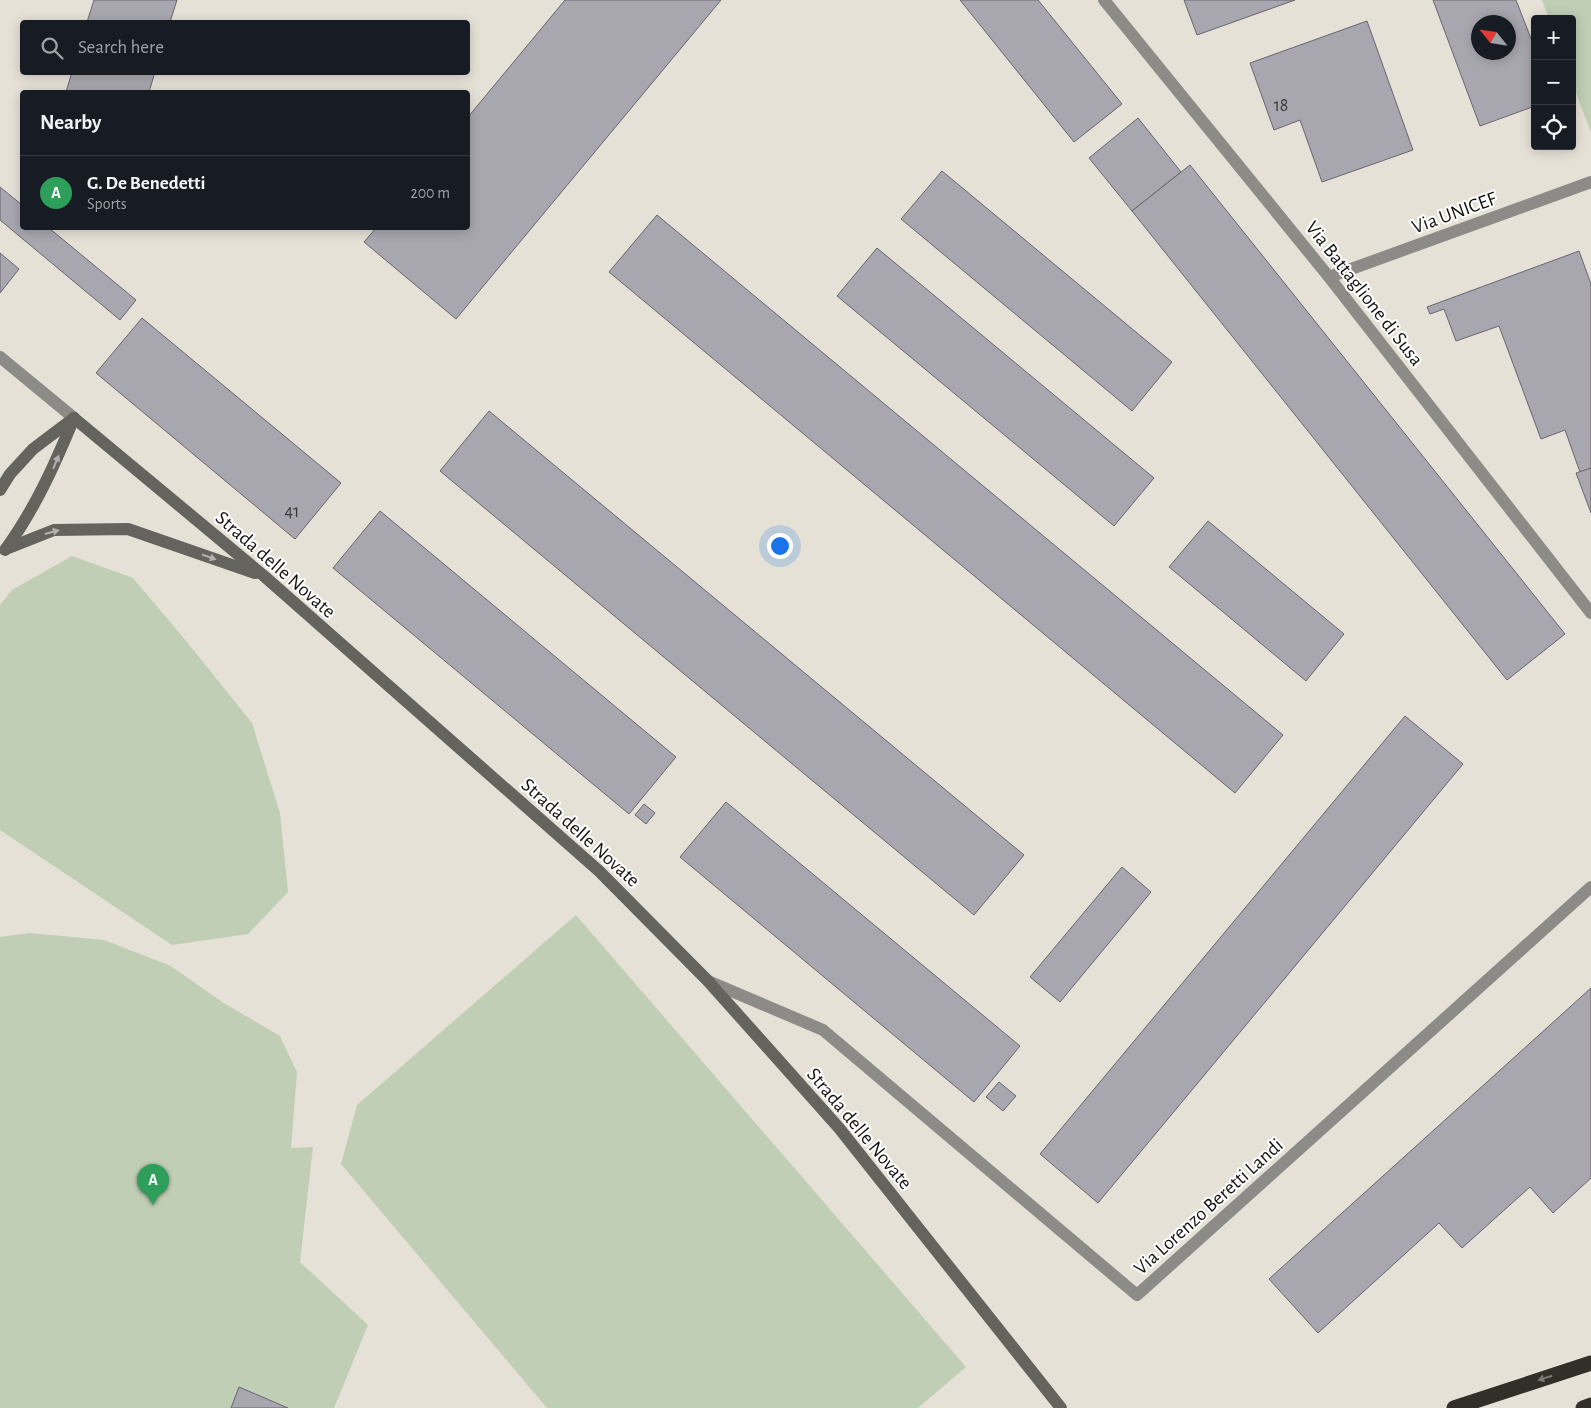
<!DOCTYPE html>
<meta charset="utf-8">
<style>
:root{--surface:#171b24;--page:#242831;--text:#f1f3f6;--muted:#9ea1a6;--line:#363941;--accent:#db2777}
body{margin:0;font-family:"Alegreya Sans",sans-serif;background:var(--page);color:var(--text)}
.controls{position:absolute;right:15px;top:15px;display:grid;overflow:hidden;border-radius:5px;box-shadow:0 2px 12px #0003}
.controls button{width:45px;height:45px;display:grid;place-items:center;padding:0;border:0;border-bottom:1px solid var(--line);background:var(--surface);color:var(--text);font:25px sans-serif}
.compass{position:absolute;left:1471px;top:15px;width:45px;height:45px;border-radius:50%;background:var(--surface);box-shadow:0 2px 12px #0003;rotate:300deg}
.you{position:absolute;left:779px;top:545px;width:18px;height:18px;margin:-12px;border:4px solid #fff;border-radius:50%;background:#1a73e8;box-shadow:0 0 0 8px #1a73e833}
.badge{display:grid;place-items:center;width:32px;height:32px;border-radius:50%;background:var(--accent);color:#fff;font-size:16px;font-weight:700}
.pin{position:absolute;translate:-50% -41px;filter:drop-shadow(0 1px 2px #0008)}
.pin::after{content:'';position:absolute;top:26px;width:18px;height:15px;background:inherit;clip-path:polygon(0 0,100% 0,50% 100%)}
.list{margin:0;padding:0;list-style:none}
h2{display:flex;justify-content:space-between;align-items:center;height:65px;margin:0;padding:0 20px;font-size:21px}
h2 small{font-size:16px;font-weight:400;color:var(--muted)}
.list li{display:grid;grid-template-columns:32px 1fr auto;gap:15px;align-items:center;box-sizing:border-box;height:75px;padding:0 20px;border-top:1px solid var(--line)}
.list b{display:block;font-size:19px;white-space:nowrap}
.list p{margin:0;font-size:16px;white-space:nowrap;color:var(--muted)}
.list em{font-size:16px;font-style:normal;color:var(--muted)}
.icon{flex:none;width:28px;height:28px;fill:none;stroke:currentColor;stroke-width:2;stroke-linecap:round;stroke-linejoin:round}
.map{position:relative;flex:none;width:1591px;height:1408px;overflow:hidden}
.search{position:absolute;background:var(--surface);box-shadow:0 2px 12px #0003;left:20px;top:20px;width:450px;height:55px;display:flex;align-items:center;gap:12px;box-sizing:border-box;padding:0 18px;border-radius:5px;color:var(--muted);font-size:19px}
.panel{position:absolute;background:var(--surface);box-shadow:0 2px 12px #0003;left:20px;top:90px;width:450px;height:140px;border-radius:5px}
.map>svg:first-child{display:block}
.green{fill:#c0ceb6}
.building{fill:#a8a6af;stroke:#68656e;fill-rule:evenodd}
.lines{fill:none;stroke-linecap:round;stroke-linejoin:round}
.street{stroke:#8c8b87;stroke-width:12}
.secondary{stroke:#64635d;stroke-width:12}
.highway{stroke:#312f27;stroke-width:15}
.oneway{fill:#b2b1ae}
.oneway2{fill:#797873}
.labels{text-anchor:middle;stroke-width:4;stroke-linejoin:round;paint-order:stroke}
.number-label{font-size:18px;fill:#393737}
.street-label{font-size:20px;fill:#14120f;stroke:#fff}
</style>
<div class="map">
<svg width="1591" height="1408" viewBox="0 0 1591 1408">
<rect width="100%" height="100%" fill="#e5e1d7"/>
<g class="green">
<path d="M 1542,0 L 1591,0 L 1591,133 L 1572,82 L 1572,19 L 1549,19 Z"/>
<path d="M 72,556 L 133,578 L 187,642 L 252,723 L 280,813 L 288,892 L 248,934 L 172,945 L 0,830 L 0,605 L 12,590 Z"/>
<path d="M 576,915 L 966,1367 L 918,1408 L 547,1408 L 341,1164 L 357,1105 Z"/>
<path d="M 29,933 L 104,940 L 171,966 L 222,1002 L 280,1036 L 297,1072 L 291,1148 L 313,1147 L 300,1262 L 368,1325 L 334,1408 L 0,1408 L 0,937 Z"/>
</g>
<g class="building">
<path d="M 94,0 L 177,0 L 170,22 L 87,22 Z"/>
<path d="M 565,0 L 721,0 L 456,319 L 364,242 L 376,228 L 468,228 L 468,117 Z"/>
<path d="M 960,0 L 1038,0 L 1122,104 L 1074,142 Z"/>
<path d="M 1184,0 L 1295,0 L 1197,35 Z"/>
<path d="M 1433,0 L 1516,0 L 1535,49 L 1535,106 L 1480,126 ZM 1478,22 L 1508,22 L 1508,52 L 1478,52 Z"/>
<path d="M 1367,21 L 1413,150 L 1322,182 L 1300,120 L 1274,130 L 1250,63 Z"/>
<path d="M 72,72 L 155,72 L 149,92 L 66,92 Z"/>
<path d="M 1138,118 L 1181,172 L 1132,211 L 1089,158 Z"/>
<path d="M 1190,165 L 1565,634 L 1507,680 L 1132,211 Z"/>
<path d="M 942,171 L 1172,362 L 1132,411 L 901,219 Z"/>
<path d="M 0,187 L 22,205 L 22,228 L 49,228 L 136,300 L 120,320 L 0,220 Z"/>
<path d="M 657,215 L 1283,735 L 1235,793 L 609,272 Z"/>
<path d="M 877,248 L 1154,478 L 1114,526 L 837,296 Z"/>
<path d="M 1579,251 L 1591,284 L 1591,468 L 1580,472 L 1565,430 L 1541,439 L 1499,326 L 1456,341 L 1444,309 L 1430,314 L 1427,307 Z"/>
<path d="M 0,253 L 19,269 L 0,293 Z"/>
<path d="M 142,318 L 341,483 L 295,539 L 96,373 Z"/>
<path d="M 489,411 L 1024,855 L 974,915 L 440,471 Z"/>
<path d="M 1591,468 L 1591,513 L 1576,473 Z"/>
<path d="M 380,511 L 676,757 L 629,814 L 333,568 Z"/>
<path d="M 1208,521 L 1344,634 L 1306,681 L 1169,567 Z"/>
<path d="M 1405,716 L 1463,764 L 1098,1203 L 1040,1154 Z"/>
<path d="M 726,802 L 1020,1046 L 974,1102 L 680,857 Z"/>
<path d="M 644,804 L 655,813 L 646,824 L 635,815 Z"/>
<path d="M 1122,867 L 1151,892 L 1060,1002 L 1030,977 Z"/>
<path d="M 1591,988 L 1591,1178 L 1553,1213 L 1530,1187 L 1462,1248 L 1439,1223 L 1318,1333 L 1269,1279 Z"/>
<path d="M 999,1082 L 1016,1096 L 1003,1111 L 986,1097 Z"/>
<path d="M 239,1387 L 288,1408 L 231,1408 Z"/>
</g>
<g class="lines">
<g class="street">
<path d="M 1104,0 L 1329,277 L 1591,613"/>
<path d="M 1329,277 L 1591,182"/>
<path d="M 0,357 L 74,418"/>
<path d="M 708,981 L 823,1030 L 1137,1295 L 1591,887"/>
</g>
<g class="secondary">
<path d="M 74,418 L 264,576 L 599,871 L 708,981 L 839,1128 L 1061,1408"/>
<path d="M 0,490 L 10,474 L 33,449 L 74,418"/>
<path d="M 6,549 L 54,530 L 128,529 L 255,573"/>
<path d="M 5,550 C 35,509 55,464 74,418"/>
</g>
<g class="highway">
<path d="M 1454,1408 L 1591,1363"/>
<path d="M 1583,1408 L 1591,1405"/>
</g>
</g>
<defs><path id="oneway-solid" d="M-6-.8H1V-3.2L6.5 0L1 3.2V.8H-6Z" transform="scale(1.25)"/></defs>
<g class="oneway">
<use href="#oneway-solid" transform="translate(56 462) rotate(-67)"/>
<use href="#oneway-solid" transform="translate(52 532) rotate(-15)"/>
<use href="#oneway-solid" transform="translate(209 557) rotate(19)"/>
</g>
<use class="oneway2" href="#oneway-solid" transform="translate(1545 1378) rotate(162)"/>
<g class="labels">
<g class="number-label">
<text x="1281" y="111">18</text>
<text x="292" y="517">41</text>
</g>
<g class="street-label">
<text transform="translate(1454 212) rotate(-20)" y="7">Via UNICEF</text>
<text transform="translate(1365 293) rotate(52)" y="7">Via Battaglione di Susa</text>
<text transform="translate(276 564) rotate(41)" y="7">Strada delle Novate</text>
<text transform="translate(581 832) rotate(42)" y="7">Strada delle Novate</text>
<text transform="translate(860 1128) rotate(50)" y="7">Strada delle Novate</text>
<text transform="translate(1208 1206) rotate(-42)" y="7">Via Lorenzo Beretti Landi</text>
</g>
</g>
</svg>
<div class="controls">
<button>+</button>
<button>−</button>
<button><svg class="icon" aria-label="locate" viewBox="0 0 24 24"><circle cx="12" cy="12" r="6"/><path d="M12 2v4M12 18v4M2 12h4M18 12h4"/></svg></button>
</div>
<svg class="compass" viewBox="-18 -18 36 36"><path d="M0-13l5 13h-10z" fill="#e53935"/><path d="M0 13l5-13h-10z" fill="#9ea1a6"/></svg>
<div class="you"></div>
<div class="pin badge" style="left:153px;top:1205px;background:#2e9e5b">A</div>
<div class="search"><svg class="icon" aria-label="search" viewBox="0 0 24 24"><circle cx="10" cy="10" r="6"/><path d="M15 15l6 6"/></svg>Search here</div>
<section class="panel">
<h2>Nearby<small></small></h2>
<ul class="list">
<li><span class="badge" style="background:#2e9e5b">A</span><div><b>G. De Benedetti</b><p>Sports</p></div><em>200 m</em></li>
</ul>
</section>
</div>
